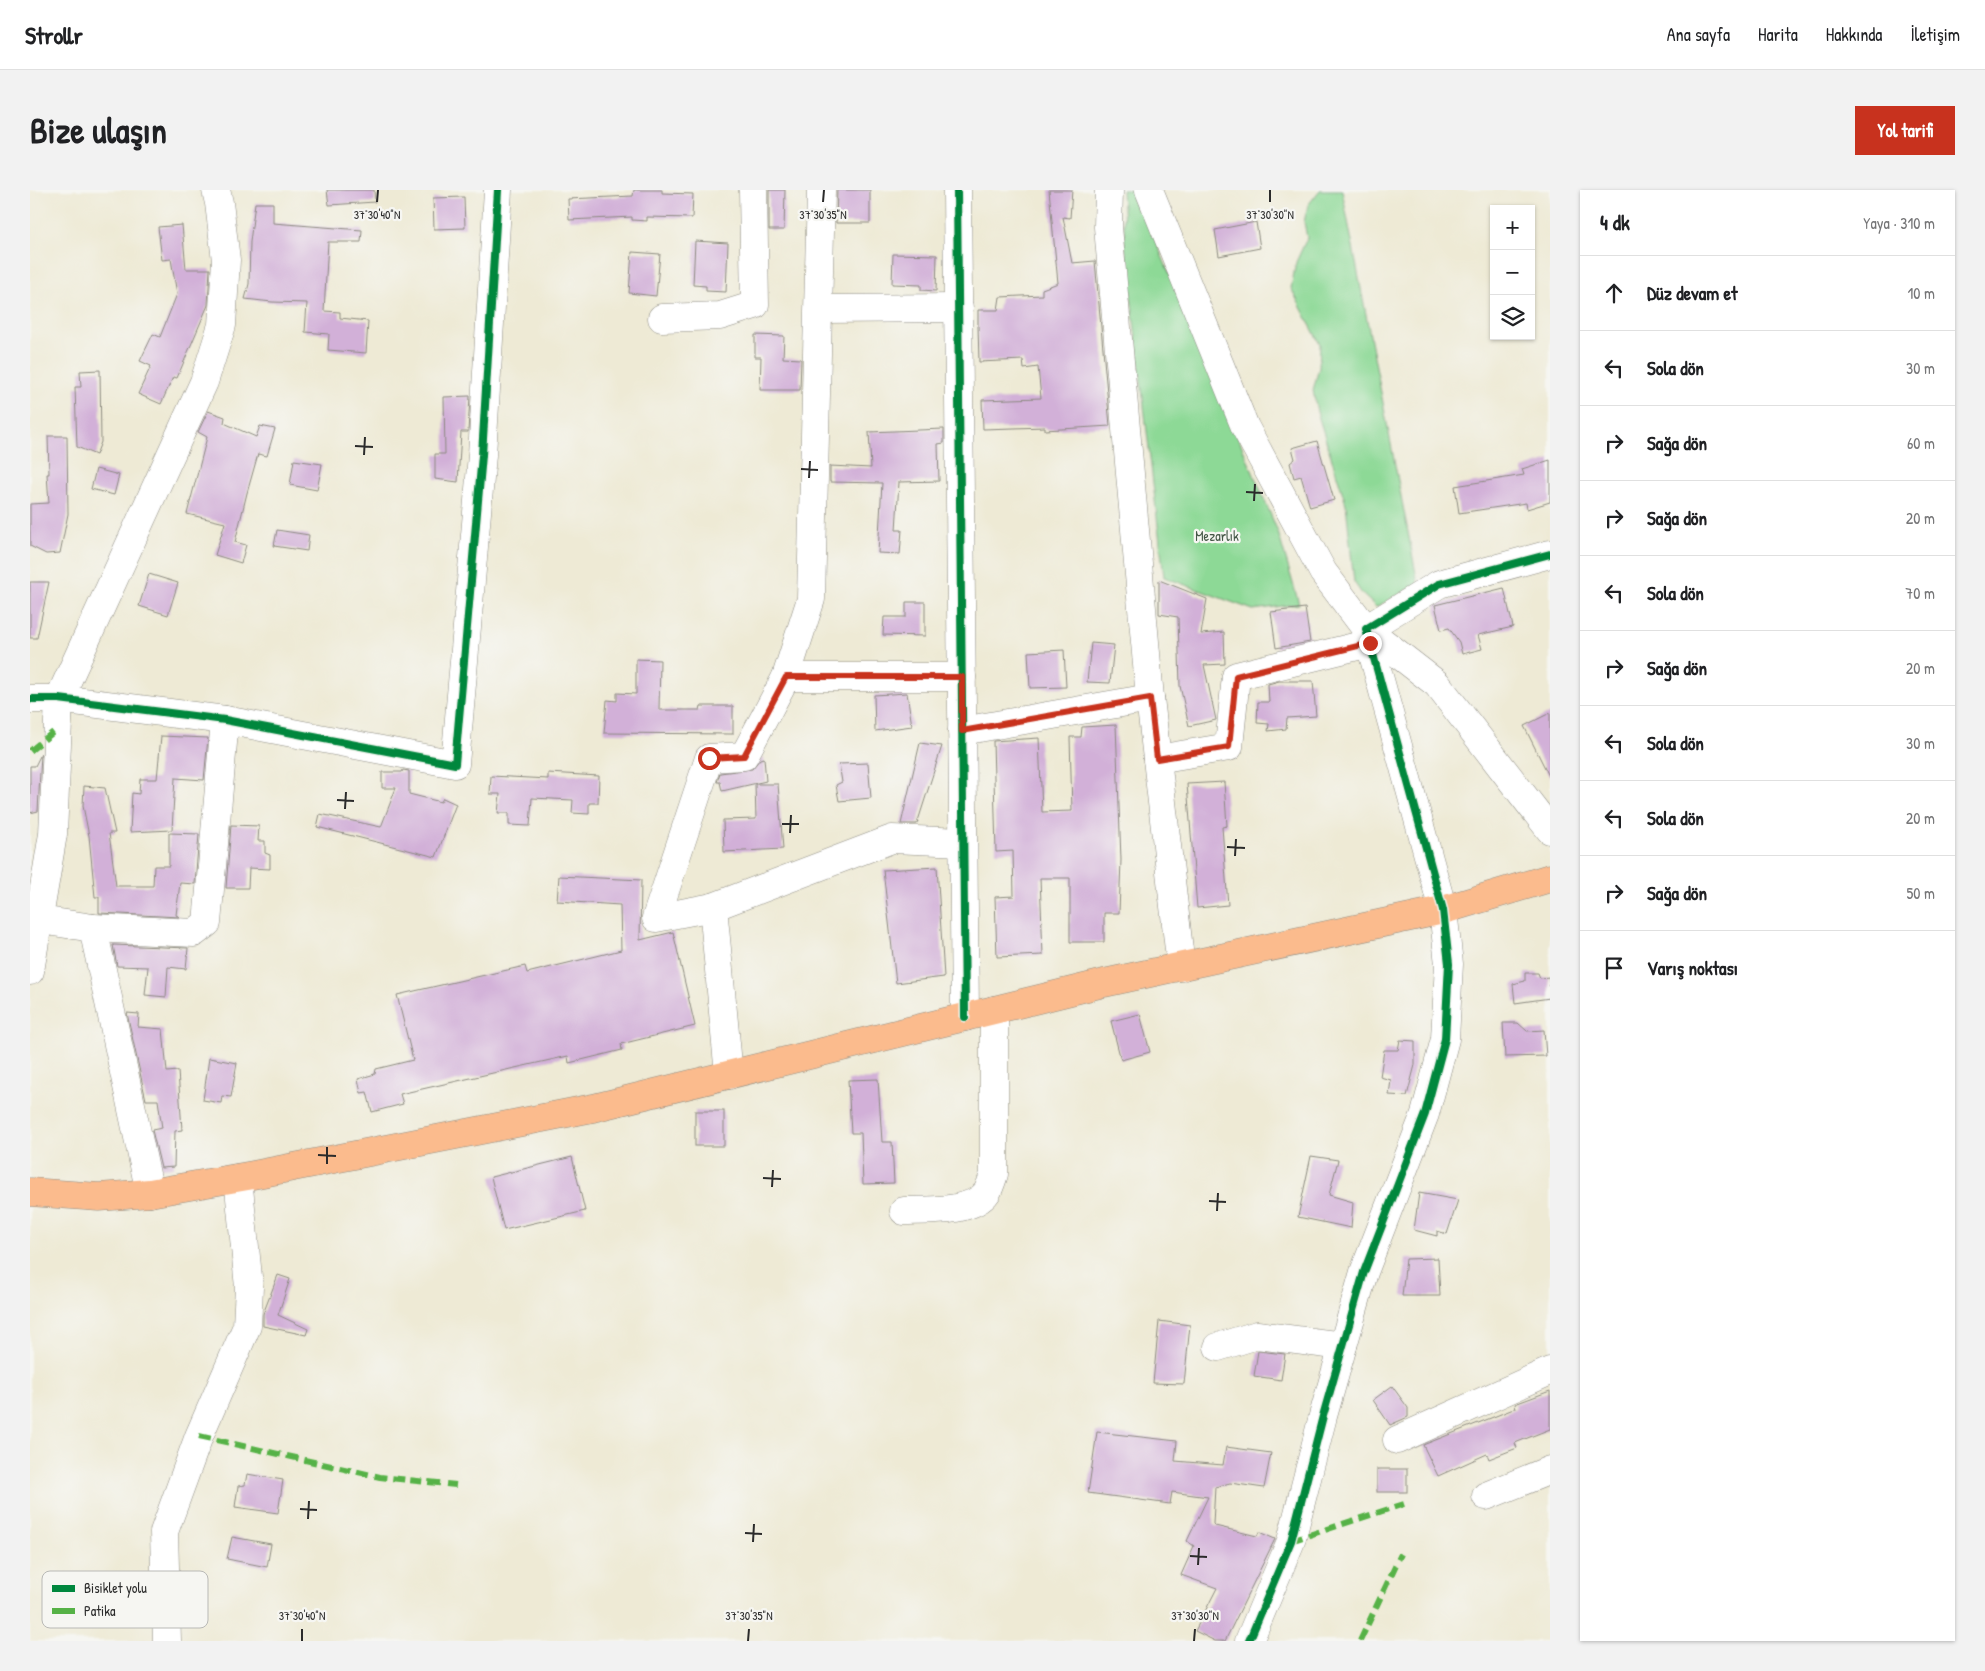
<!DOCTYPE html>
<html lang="tr">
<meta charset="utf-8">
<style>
:root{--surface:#fff;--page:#f2f2f2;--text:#202124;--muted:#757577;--line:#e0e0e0;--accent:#c8321e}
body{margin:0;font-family:"Patrick Hand",sans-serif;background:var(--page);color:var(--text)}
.controls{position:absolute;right:15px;top:15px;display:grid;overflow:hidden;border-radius:0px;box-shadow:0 1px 4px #0004}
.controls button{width:45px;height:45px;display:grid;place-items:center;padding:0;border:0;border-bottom:1px solid var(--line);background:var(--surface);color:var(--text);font:25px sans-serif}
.stop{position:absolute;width:15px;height:15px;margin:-11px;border:4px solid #c8321e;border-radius:50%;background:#fff}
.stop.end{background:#c8321e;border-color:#fff;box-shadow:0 1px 5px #0008}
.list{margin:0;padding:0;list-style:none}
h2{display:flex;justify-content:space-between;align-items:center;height:65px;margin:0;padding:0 20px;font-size:21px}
h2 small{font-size:16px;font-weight:400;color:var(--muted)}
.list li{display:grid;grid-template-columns:32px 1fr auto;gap:15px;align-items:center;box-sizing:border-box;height:75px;padding:0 20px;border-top:1px solid var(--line)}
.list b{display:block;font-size:19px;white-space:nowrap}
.list em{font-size:16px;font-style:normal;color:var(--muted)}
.icon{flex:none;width:28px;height:28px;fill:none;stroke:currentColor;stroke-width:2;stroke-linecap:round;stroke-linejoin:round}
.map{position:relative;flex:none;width:1520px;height:1451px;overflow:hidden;border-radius:0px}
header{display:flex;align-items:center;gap:30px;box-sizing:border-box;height:70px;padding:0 25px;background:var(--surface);border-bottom:1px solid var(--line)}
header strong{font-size:24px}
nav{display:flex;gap:28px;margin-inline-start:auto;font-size:18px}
.intro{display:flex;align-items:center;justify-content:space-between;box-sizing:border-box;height:120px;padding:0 30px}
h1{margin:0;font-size:35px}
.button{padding:12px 22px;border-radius:0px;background:var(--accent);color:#fff;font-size:18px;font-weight:700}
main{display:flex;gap:30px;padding:0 30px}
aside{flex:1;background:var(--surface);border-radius:0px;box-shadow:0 1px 4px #0004}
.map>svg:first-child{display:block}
.green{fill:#8dd996;stroke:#5c8260}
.building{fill:#d2b0d8}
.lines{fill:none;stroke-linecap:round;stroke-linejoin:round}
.minor-casing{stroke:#8c8a80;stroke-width:29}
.major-casing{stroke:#8c8a80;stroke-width:29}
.minor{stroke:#fff;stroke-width:28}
.major{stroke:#fbbb8d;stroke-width:28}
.quiet{stroke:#56b246;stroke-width:6;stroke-dasharray:12 6;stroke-linecap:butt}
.cycleway-casing{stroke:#f6f6f2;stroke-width:11}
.cycleway{stroke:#00873e;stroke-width:8}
.route{stroke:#c8321e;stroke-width:6}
.ticks{fill:none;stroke:#2b2b2b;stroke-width:2}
.labels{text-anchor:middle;stroke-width:4.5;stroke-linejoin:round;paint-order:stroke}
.park-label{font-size:14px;fill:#445646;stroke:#f6f6f2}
.key{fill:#f6f6f2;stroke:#b9b9b6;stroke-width:1}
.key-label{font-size:14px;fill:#2b2b2b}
.ticks-label{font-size:12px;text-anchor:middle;fill:#2b2b2b;stroke:#f6f6f2;stroke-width:4.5;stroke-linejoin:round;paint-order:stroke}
</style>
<header>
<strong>Strollr</strong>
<nav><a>Ana sayfa</a><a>Harita</a><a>Hakkında</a><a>İletişim</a></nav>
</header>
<div class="intro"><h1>Bize ulaşın</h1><a class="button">Yol tarifi</a></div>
<main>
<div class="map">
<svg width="1520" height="1451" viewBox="0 0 1520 1451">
<rect width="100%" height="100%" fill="#f6f6f2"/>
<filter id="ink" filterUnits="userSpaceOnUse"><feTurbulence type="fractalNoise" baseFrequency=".02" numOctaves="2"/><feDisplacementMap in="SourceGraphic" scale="10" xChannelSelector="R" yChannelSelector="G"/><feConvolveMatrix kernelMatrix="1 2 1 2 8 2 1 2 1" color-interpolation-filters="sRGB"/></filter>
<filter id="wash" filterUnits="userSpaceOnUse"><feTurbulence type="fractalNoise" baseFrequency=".0096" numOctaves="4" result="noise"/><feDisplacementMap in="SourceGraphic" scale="20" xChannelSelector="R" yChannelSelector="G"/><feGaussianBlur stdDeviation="1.12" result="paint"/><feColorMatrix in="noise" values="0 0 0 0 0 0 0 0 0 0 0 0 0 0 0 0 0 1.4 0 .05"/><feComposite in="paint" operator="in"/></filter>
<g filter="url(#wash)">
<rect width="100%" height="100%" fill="#eeead5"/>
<g class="green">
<path d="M 1092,0 L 1102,0 L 1124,47 L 1248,342 L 1269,414 L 1223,420 L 1134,387 L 1095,54 Z"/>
<path d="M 1290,0 L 1312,0 L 1388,394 L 1346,417 L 1332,404 L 1324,392 L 1316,314 L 1287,222 L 1283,200 L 1289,178 L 1290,154 L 1261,98 L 1266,72 L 1277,48 L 1274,32 L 1278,15 Z"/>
</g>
<g id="blocks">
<g class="building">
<path d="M 297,0 L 344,0 L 345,12 L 299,15 Z"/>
<path d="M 604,0 L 632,0 L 632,3 L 663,4 L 662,28 L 617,27 L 617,31 L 602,30 L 602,27 L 539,30 L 538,9 L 603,6 Z"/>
<path d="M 739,0 L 755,0 L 754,40 L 739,40 Z"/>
<path d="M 807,0 L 840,0 L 840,33 L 806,33 Z"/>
<path d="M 1019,0 L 1042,0 L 1040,28 L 1033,27 L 1042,73 L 1065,71 L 1080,236 L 1015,240 L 1015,237 L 953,239 L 952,210 L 1011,208 L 1008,177 L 994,179 L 993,170 L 949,172 L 948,136 L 948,120 L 968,120 L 970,107 L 1012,105 L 1012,99 L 1028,93 Z"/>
<path d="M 434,7 L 435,38 L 404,39 L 403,8 Z"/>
<path d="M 225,13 L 243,13 L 243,33 L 332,40 L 331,52 L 298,52 L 294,121 L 310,122 L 310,128 L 338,131 L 336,163 L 298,160 L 299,144 L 275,142 L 277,113 L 242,112 L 215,109 L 219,94 L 220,52 Z"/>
<path d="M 1226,32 L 1230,58 L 1189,66 L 1185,40 Z"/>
<path d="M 152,35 L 156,79 L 180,79 L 178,115 L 147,188 L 143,187 L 131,214 L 108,204 L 121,176 L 110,171 L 123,144 L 130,147 L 147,104 L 141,69 L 132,70 L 128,37 Z"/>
<path d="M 665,51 L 698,53 L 696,102 L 676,101 L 676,96 L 663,95 Z"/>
<path d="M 602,62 L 630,64 L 626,106 L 599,103 Z"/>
<path d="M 863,64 L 907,65 L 906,101 L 891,100 L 891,95 L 862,94 Z"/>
<path d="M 725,145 L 754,146 L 753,168 L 771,169 L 770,200 L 730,200 L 731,167 L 725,167 Z"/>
<path d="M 70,180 L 71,252 L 66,265 L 47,257 L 45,197 L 51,197 L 50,181 Z"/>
<path d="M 440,206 L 438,242 L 431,242 L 428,292 L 405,289 L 405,264 L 415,264 L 414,207 Z"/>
<path d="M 178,221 L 195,227 L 194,233 L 226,247 L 230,236 L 245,239 L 237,266 L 228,264 L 217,303 L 205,352 L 216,355 L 211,373 L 185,365 L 195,333 L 157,324 L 177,247 L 168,242 Z"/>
<path d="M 914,239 L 914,253 L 908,254 L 909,291 L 869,292 L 866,340 L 872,340 L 870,364 L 848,363 L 852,293 L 800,292 L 800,276 L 841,278 L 839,242 Z"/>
<path d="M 18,246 L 37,246 L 38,324 L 30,363 L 16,364 L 0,356 L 0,314 L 19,313 L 17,284 L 19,284 Z"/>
<path d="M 1287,251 L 1304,310 L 1280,317 L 1271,286 L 1264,288 L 1260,273 L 1265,269 L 1262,258 Z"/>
<path d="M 264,270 L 292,274 L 287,300 L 260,295 Z"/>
<path d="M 1520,270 L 1520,312 L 1497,319 L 1496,313 L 1429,323 L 1425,296 L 1494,285 L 1492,279 Z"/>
<path d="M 66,279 L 89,285 L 84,305 L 61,299 Z"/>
<path d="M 247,340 L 279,345 L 277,361 L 244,356 Z"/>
<path d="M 119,384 L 148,393 L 138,425 L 109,416 Z"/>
<path d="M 1129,390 L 1177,409 L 1171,444 L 1194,442 L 1195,474 L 1174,475 L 1186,530 L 1159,536 L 1150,496 L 1148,427 L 1129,424 Z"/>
<path d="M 0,392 L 19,392 L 7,448 L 0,448 Z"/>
<path d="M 1474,398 L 1483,437 L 1448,445 L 1452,459 L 1432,464 L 1429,452 L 1419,438 L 1411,440 L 1405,415 Z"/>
<path d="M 876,412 L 895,412 L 895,446 L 853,445 L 854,427 L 876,427 Z"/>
<path d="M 1275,418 L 1280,452 L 1246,458 L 1241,422 Z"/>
<path d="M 1061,453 L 1084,455 L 1080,493 L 1057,492 Z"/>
<path d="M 1034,460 L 1036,497 L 1000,498 L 998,462 Z"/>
<path d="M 606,469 L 630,470 L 629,520 L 670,520 L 671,516 L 703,516 L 703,544 L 574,543 L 577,510 L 587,511 L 587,503 L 606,504 Z"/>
<path d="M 1249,491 L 1283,491 L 1286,526 L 1257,528 L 1256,539 L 1238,541 L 1239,534 L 1227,533 L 1228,512 L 1239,512 L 1238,494 Z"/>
<path d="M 877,503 L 882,536 L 845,541 L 844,505 Z"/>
<path d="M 1520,523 L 1520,588 L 1494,536 Z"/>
<path d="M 1086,535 L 1091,670 L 1089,723 L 1074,723 L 1074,752 L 1040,752 L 1040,688 L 1010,688 L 1013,765 L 967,767 L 965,707 L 984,706 L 983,661 L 966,662 L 963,551 L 1009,548 L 1012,622 L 1042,621 L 1040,547 L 1051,547 L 1052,537 Z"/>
<path d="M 131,546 L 178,548 L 174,590 L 145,588 L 142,640 L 100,642 L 102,603 L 109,604 L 110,589 L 127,589 Z"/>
<path d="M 890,553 L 912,556 L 887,634 L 871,634 Z"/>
<path d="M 11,564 L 8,621 L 0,623 L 0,576 L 5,576 Z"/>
<path d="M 734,568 L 736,591 L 692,601 L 690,592 L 687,592 L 690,583 L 722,579 L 730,569 Z"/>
<path d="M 838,573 L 841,608 L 809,611 L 806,595 L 812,592 L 809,574 Z"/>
<path d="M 373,580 L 379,581 L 379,604 L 411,612 L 413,608 L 426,614 L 406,667 L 287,637 L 290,624 L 351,637 L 366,598 L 352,598 L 352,582 L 372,582 Z"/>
<path d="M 518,583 L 569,586 L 568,613 L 559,613 L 559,624 L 542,623 L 543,610 L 502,608 L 500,636 L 479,635 L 479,623 L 468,623 L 470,604 L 460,604 L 461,586 L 518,589 Z"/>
<path d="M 1194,592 L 1197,636 L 1192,637 L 1198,715 L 1167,718 L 1157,594 Z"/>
<path d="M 725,594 L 748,594 L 753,659 L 694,662 L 693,630 L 726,629 Z"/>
<path d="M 54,596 L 75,598 L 85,643 L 79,643 L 86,696 L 123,696 L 124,676 L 139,676 L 139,643 L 169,644 L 165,694 L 150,693 L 146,725 L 150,727 L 69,723 L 69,707 L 65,707 L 59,646 L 53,616 Z"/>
<path d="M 201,635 L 229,636 L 228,651 L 235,651 L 235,663 L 240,665 L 240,679 L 219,678 L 218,698 L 196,698 Z"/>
<path d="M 907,677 L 914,787 L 866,793 L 853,680 Z"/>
<path d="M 529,686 L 611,690 L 610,750 L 643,742 L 665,836 L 591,854 L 592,860 L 539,873 L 538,866 L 370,904 L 373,914 L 342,922 L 337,902 L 331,903 L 328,889 L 345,884 L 346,879 L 383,870 L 367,805 L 495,776 L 497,783 L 591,760 L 590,715 L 527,711 Z"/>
<path d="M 83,755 L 158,758 L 156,779 L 138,777 L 136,807 L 115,805 L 118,777 L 87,776 Z"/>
<path d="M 1495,783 L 1508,783 L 1510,788 L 1519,787 L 1520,808 L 1485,813 L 1483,794 L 1495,791 Z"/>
<path d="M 97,823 L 109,824 L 108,837 L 133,839 L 137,882 L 148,881 L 152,940 L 145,941 L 144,977 L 131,978 L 122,940 L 132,938 L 128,910 L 116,910 Z"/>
<path d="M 1110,824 L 1120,862 L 1091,870 L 1081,831 Z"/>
<path d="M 1473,833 L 1488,833 L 1497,841 L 1514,840 L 1516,866 L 1475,867 Z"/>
<path d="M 1370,850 L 1385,851 L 1385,875 L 1377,906 L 1359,905 L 1361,890 L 1350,887 L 1354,860 L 1368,860 Z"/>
<path d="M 179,868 L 207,873 L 201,907 L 192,906 L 191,913 L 173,910 Z"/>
<path d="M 848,889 L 852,952 L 862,952 L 864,993 L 833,994 L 831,943 L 821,943 L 818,890 Z"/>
<rect x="665" y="921" width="29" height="35"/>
<path d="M 1281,966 L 1308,970 L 1299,1005 L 1323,1012 L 1321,1038 L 1268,1027 Z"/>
<path d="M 542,967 L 555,1021 L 474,1040 L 461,987 Z"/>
<path d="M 1389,1003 L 1428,1010 L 1417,1044 L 1407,1041 L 1407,1046 L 1384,1040 Z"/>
<path d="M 1408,1068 L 1410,1106 L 1372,1106 L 1376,1069 Z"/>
<path d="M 248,1085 L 260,1089 L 248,1125 L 278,1139 L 276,1145 L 233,1136 L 233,1124 Z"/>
<path d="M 1129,1131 L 1160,1135 L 1154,1194 L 1123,1193 Z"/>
<path d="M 1228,1161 L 1255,1164 L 1251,1190 L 1224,1186 Z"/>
<path d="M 1362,1196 L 1378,1218 L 1378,1227 L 1360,1235 L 1343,1210 Z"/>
<path d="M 1520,1201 L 1520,1239 L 1485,1253 L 1487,1258 L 1459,1269 L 1457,1264 L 1408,1286 L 1393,1255 L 1486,1218 L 1485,1214 Z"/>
<path d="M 1067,1242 L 1147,1251 L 1145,1271 L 1193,1275 L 1196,1257 L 1241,1263 L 1234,1298 L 1200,1293 L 1185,1297 L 1183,1334 L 1185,1336 L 1227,1346 L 1229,1342 L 1245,1349 L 1195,1451 L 1185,1451 L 1165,1441 L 1187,1398 L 1151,1385 L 1164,1356 L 1157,1351 L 1178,1307 L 1142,1302 L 1140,1314 L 1058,1303 Z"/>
<rect x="1347" y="1279" width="30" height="23"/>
<path d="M 217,1284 L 253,1290 L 248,1323 L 205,1317 L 208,1296 L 215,1295 Z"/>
<path d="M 202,1347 L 241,1354 L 237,1377 L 197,1369 Z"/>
</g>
</g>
</g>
<g filter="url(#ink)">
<use href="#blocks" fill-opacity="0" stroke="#8c8a80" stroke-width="1"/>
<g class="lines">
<g class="minor-casing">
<g id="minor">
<path d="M 927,0 L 935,827"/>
<path d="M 1079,0 L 1078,37 L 1120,508 L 1151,777"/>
<path d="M 1119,0 L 1215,237 L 1293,382 L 1336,439 L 1407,494 L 1520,640"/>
<path d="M 789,119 L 929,118"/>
<path d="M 632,128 L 690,126 L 725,115 L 723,0"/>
<path d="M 756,487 L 781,409 L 791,0"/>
<path d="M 932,487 L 756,487 L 714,566 L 679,568 L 626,728 L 683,717 L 862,649 L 933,652"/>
<path d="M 0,509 L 29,509 L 195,530 L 425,574 L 452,265 L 468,0"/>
<path d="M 932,541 L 1120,508"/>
<path d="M 1127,569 L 1199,557 L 1206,486 L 1340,453"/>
<path d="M 683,717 L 699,885"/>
<path d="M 10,730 L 63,738 L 120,1003"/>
<path d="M 63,738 L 164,743 L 177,733 L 195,530"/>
<path d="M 0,781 L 23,644 L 29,509 L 174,192 L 192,135 L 196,70 L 189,13 L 186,0"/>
<path d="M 874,1021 C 896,1020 943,1023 957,1002 C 960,997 962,990 964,984 L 964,820"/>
<path d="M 1188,1157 L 1227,1145 L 1313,1156"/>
<path d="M 1367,1250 L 1520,1181"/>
<path d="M 1456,1306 L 1520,1280"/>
<path d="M 137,1451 L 134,1342 L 169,1246 L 217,1136 L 219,1097 L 208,988"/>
<path d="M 1219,1451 L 1261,1351 L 1293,1226 L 1334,1082 L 1395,924 L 1415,849 L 1419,774 L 1413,720 L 1336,439 L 1409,394 L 1520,364"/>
</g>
</g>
<g class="major-casing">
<path id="major" d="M 0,1002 L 69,1007 L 120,1003 L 223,985 L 563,918 L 1074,793 L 1413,720 L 1520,688"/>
</g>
<use href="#minor" class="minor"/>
<use href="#major" class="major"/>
<g class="quiet">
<path d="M 0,561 L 27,539"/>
<path d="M 169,1246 L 350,1287 L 426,1295"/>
<path d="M 1261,1351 L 1374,1314"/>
<path d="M 1330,1451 L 1371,1364"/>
</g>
<g class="cycleway-casing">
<g id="cycleway">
<path d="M 927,0 L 935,827"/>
<path d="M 0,509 L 29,509 L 195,530 L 425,574 L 452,265 L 468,0"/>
<path d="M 1219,1451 L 1261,1351 L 1293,1226 L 1334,1082 L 1395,924 L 1415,849 L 1419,774 L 1413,720 L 1336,439 L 1409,394 L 1520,364"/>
</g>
</g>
<use href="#cycleway" class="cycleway"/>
</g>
</g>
<g class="lines" filter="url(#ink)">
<path class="route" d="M 679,568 L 714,566 L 756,487 L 932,487 L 932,541 L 1120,508 L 1127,569 L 1199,557 L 1206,486 L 1340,453"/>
</g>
<path class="ticks" d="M 347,12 L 348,0M 793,12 L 794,0M 1240,12 L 1240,0M 325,256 L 343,257M 334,265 L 335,247M 771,279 L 788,280M 779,288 L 780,271M 1216,302 L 1233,303M 1224,311 L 1225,294M 307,610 L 324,611M 315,619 L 316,602M 752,634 L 769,634M 760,643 L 761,625M 1197,657 L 1215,658M 1205,666 L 1206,649M 288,965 L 306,966M 297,974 L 297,957M 733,988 L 751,989M 742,997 L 743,980M 1179,1011 L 1196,1012M 1187,1021 L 1188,1003M 270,1319 L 287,1320M 278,1329 L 279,1311M 715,1343 L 732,1344M 723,1352 L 724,1334M 1160,1366 L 1177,1367M 1168,1375 L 1169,1358M 272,1451 L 272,1439M 718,1451 L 719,1439M 1164,1451 L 1165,1439"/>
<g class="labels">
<g class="park-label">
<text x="1187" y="351">Mezarlık</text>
</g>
</g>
<rect x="12" y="1381" width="166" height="57" rx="8" class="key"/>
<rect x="22" y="1395" width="23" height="7" fill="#00873e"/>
<rect x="22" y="1418" width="23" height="6" fill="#56b246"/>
<g class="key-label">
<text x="54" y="1403">Bisiklet yolu</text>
<text x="54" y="1426">Patika</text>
</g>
<g class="ticks-label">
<text x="347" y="29">37°30'40"N</text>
<text x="793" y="29">37°30'35"N</text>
<text x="1240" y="29">37°30'30"N</text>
<text x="272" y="1430">37°30'40"N</text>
<text x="719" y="1430">37°30'35"N</text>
<text x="1165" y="1430">37°30'30"N</text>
</g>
</svg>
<div class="controls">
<button>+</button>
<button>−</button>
<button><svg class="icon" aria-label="layers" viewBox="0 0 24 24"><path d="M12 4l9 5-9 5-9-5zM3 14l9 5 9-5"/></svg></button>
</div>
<div class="stop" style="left:679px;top:568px"></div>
<div class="stop end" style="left:1340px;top:453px"></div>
</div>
<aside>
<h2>4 dk<small>Yaya · 310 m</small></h2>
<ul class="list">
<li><svg class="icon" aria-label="ahead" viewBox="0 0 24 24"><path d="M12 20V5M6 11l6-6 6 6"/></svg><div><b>Düz devam et</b></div><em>10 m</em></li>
<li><svg class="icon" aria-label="left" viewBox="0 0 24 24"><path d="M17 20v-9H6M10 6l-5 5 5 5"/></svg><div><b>Sola dön</b></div><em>30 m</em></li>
<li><svg class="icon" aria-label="right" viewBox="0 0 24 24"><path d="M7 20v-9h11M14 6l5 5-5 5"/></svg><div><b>Sağa dön</b></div><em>60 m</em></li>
<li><svg class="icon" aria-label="right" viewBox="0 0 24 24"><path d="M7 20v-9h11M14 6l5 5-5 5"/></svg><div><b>Sağa dön</b></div><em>20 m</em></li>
<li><svg class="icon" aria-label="left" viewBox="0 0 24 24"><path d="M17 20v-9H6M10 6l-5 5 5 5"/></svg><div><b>Sola dön</b></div><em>70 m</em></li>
<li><svg class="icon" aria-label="right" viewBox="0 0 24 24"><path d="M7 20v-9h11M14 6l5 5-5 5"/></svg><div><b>Sağa dön</b></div><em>20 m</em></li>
<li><svg class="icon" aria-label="left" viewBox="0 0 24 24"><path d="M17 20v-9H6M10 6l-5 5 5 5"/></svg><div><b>Sola dön</b></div><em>30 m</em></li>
<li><svg class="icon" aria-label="left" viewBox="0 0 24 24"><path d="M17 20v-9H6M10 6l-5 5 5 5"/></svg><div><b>Sola dön</b></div><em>20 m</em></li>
<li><svg class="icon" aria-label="right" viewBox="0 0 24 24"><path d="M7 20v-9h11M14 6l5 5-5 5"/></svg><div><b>Sağa dön</b></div><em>50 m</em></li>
<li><svg class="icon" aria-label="arrive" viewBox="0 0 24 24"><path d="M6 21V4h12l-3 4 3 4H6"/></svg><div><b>Varış noktası</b></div></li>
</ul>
</aside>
</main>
